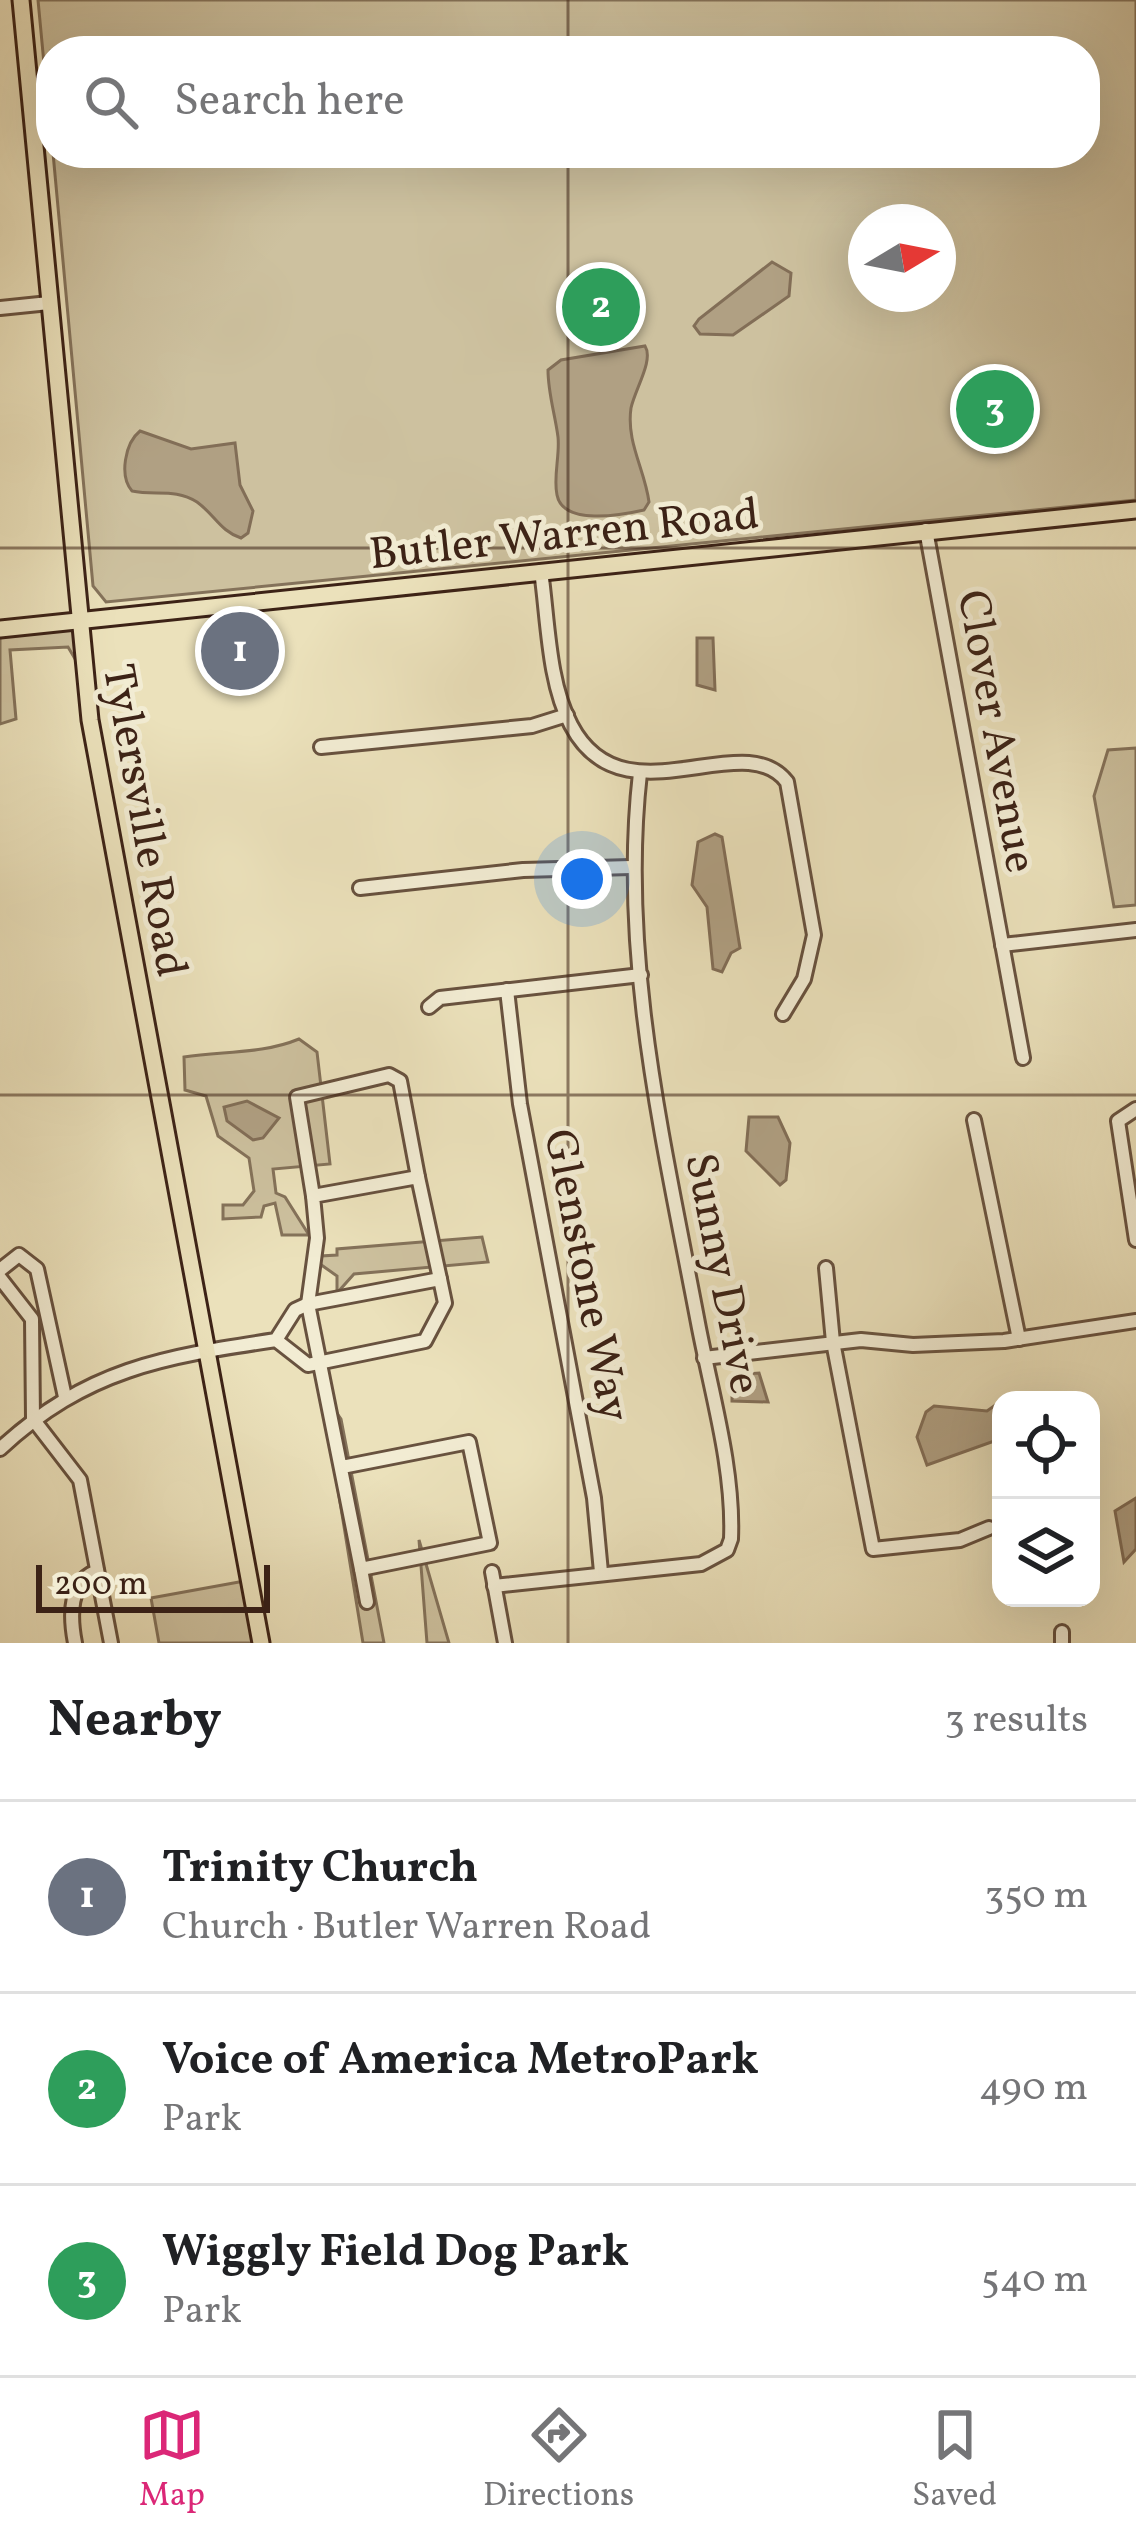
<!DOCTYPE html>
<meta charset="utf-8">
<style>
:root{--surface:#fff;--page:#f2f2f2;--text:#202124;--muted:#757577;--line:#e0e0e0;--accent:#db2777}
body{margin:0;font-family:Vollkorn,serif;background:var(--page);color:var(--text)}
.controls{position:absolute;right:36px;bottom:36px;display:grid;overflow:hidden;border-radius:24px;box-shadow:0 12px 48px #0002}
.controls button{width:108px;height:108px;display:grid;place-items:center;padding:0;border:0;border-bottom:3px solid var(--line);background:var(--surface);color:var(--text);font:60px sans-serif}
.compass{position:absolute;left:848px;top:204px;width:108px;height:108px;border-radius:50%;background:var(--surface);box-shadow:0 12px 48px #0002;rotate:80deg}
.scale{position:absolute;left:36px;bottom:30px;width:234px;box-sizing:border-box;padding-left:12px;border:6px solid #3c2216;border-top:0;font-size:33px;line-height:42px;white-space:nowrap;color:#3c2216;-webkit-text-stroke:9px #f2ecd3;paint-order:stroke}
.you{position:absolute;left:582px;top:879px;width:42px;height:42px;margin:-30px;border:9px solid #fff;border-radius:50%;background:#1a73e8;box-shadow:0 0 0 18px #1a73e833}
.badge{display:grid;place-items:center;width:78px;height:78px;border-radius:50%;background:var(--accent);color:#fff;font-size:39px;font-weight:700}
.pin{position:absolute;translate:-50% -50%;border:6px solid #fff;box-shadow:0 3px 12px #0006}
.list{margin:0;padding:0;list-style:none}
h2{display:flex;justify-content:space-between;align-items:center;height:156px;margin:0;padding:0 48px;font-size:51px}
h2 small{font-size:39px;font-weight:400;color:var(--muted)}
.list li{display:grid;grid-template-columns:78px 1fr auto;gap:36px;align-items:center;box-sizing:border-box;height:192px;padding:0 48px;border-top:3px solid var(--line)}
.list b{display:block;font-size:45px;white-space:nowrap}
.list p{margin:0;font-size:39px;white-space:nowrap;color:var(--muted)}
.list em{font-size:39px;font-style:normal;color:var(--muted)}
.icon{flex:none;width:66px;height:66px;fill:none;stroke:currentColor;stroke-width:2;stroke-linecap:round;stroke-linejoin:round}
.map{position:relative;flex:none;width:1136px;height:1643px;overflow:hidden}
.search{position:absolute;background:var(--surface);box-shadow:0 12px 48px #0002;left:36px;right:36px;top:36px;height:132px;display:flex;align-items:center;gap:30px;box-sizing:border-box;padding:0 42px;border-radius:48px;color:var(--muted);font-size:45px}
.sheet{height:732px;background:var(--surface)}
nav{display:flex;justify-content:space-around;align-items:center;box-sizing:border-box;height:168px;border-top:3px solid var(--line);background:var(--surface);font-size:33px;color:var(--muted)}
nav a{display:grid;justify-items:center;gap:6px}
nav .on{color:var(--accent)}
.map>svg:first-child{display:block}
.green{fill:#cdc19f;stroke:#84725a;stroke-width:3;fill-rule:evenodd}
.water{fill:#b0a083;stroke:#826e57;stroke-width:3}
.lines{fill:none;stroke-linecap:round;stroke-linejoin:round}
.minor-casing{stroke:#68523f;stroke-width:18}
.major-casing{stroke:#3c2216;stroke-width:21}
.minor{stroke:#f2ecd3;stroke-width:12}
.major{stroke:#ebe1bb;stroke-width:15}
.grid{fill:none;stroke:#3c2216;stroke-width:3;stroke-opacity:0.55}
.labels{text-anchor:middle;stroke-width:10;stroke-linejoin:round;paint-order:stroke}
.street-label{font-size:45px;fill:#3c2216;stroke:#f2ecd3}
</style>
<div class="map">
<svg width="1136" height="1643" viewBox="0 0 1136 1643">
<rect width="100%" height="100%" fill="#ebe1bb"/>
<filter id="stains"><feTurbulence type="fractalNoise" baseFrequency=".00167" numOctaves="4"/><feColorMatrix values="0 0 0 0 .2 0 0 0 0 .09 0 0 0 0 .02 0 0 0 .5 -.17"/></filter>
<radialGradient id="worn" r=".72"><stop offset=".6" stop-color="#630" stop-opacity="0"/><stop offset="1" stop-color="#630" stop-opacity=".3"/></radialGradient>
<g class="green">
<path d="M 38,0 L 1136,0 L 1136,500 L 106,602 L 93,586 L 53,153 L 1085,153 L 1085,51 L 51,51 L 51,138 ZM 866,222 L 938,222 L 938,294 L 866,294 Z"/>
<path d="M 79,620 L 84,674 L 68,647 L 10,650 L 16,719 L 0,724 L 0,629 Z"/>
<path d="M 1136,748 L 1136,905 L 1114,907 L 1094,796 L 1108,750 Z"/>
<path d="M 299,1039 L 317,1052 L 330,1164 L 273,1169 L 276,1193 L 285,1197 L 309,1235 L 282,1235 L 275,1203 L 264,1206 L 261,1217 L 223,1219 L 223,1205 L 243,1205 L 254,1191 L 249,1158 L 218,1136 L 206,1096 L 185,1090 L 184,1057 C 224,1051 263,1054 299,1039 Z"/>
<path d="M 482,1237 L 488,1262 L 354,1274 L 337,1293 L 337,1276 L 320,1264 L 321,1256 L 337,1255 L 337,1249 Z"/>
<path d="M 332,1406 L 341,1419 L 384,1643 L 363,1643 L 327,1422 Z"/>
<path d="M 419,1540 L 449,1643 L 427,1643 Z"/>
<path d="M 250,1580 L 261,1643 L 159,1643 L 151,1598 Z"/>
</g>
<g class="water">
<path d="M 772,262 L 791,273 L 789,296 L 733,335 L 700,334 L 694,326 L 699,319 Z"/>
<path d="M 645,346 C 654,360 635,389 631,408 C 626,442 645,470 649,502 L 644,510 C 622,515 563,526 557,495 C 553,477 560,456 558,437 C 555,414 548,393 548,370 L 561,360 Z"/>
<path d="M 140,431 L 191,449 L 235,443 L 240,485 L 253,511 L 248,533 L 241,538 C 220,531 215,515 197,502 C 175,488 155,496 132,491 C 119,476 125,443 140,431 Z"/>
<path d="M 697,638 L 713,638 L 715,690 L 697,685 Z"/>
<path d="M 715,834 L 722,837 L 740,948 L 731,953 L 722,972 L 713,969 L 707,907 L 692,885 L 698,842 Z"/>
<path d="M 247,1101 L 279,1118 L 263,1138 L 253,1140 L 227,1121 L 224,1107 Z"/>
<path d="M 749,1117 L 778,1117 L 790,1143 L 786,1180 L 780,1185 L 746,1151 Z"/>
<path d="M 759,1373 L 768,1402 L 732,1401 L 732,1375 Z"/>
<path d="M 934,1406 L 987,1411 L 994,1406 L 1000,1439 L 927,1465 L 917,1437 L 926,1412 Z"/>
<path d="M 1136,1498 L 1136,1549 L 1124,1562 L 1115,1511 Z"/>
</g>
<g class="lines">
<g class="minor-casing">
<g id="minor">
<path d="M 0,308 L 49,303"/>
<path d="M 926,530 L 1023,1058"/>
<path d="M 541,571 C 548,619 548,682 571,725 C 623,825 743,724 787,782 L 814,935 L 804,979 L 783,1014"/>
<path d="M 321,747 L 532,726 L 567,715"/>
<path d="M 360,888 L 523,870 L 631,867"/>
<path d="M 1002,945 L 1136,930"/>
<path d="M 507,990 L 520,1104 L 594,1498 L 601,1572"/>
<path d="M 429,1007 L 440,998 L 641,975"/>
<path d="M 1136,1109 L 1118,1121 L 1136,1240"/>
<path d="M 974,1120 L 1019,1339"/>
<path d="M 313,1196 L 297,1097 L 389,1075 L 400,1081 L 418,1177"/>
<path d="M 826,1268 L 833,1342 L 873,1549 L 960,1540 L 989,1528"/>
<path d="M 0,1270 L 19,1255 L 37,1269 L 65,1397"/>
<path d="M 0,1278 L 32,1319 L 33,1419 L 80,1480 L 111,1643"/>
<path d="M 704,1358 L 861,1340 L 913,1345 L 1004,1341 L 1136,1321"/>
<path d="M 0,1449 C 86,1369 163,1357 276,1340 L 295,1310 L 308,1304 L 440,1279 L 445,1303 L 425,1341 L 308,1365 L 276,1340"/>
<path d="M 342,1467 L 469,1442 L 490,1543 L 361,1569 L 308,1304 L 317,1238 L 313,1196 L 418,1177 L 440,1279"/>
<path d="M 361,1569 L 367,1602"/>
<path d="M 492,1572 L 505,1643"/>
<path d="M 494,1586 L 701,1564 L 727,1550 L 731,1539 C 734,1468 711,1392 698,1323 C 664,1143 619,957 640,773"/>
<path d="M 1062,1632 L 1062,1643"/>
<path d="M 75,1643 C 70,1617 68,1582 97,1571"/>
</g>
</g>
<g class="major-casing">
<g id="major">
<path d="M 21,0 L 90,720 L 261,1643"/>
<path d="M 0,629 L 1136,510"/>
</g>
</g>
<use href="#minor" class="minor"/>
<use href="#major" class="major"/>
</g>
<path class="grid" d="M 568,0 L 568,51M 568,153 L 568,1643M 0,548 L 1136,548M 0,1095 L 1136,1095"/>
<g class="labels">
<g class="street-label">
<text transform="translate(564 532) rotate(-6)" y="16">Butler Warren Road</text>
<text transform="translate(999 731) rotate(80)" y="16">Clover Avenue</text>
<text transform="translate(147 820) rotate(80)" y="16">Tylersville Road</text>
<text transform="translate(725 1273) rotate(79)" y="16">Sunny Drive</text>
<text transform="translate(589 1275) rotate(79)" y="16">Glenstone Way</text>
</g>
</g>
<rect width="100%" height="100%" filter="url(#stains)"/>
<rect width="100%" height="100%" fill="url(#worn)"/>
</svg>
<div class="controls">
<button><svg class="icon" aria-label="locate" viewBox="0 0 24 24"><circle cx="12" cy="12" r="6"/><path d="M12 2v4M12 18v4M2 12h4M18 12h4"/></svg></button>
<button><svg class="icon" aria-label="layers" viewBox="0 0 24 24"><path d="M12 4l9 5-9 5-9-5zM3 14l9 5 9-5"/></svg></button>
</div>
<svg class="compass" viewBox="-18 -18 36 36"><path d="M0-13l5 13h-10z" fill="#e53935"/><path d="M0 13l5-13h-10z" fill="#757577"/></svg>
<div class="scale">200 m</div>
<div class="you"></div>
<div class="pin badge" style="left:240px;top:651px;background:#6b7280">1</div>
<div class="pin badge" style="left:601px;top:307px;background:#2e9e5b">2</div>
<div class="pin badge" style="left:995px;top:409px;background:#2e9e5b">3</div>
<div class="search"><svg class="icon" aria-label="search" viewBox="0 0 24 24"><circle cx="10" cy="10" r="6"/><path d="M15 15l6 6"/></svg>Search here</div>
</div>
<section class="sheet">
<h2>Nearby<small>3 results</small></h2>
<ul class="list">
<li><span class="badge" style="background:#6b7280">1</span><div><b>Trinity Church</b><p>Church · Butler Warren Road</p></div><em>350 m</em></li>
<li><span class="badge" style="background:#2e9e5b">2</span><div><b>Voice of America MetroPark</b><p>Park</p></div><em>490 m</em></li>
<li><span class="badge" style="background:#2e9e5b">3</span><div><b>Wiggly Field Dog Park</b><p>Park</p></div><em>540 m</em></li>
</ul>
</section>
<nav>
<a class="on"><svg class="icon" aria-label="map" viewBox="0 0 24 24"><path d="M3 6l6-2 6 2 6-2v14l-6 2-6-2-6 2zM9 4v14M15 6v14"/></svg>Map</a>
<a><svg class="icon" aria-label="directions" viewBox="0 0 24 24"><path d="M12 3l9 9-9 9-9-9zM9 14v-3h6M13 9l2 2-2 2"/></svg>Directions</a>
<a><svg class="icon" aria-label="saved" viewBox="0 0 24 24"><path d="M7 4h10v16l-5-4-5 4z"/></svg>Saved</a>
</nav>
